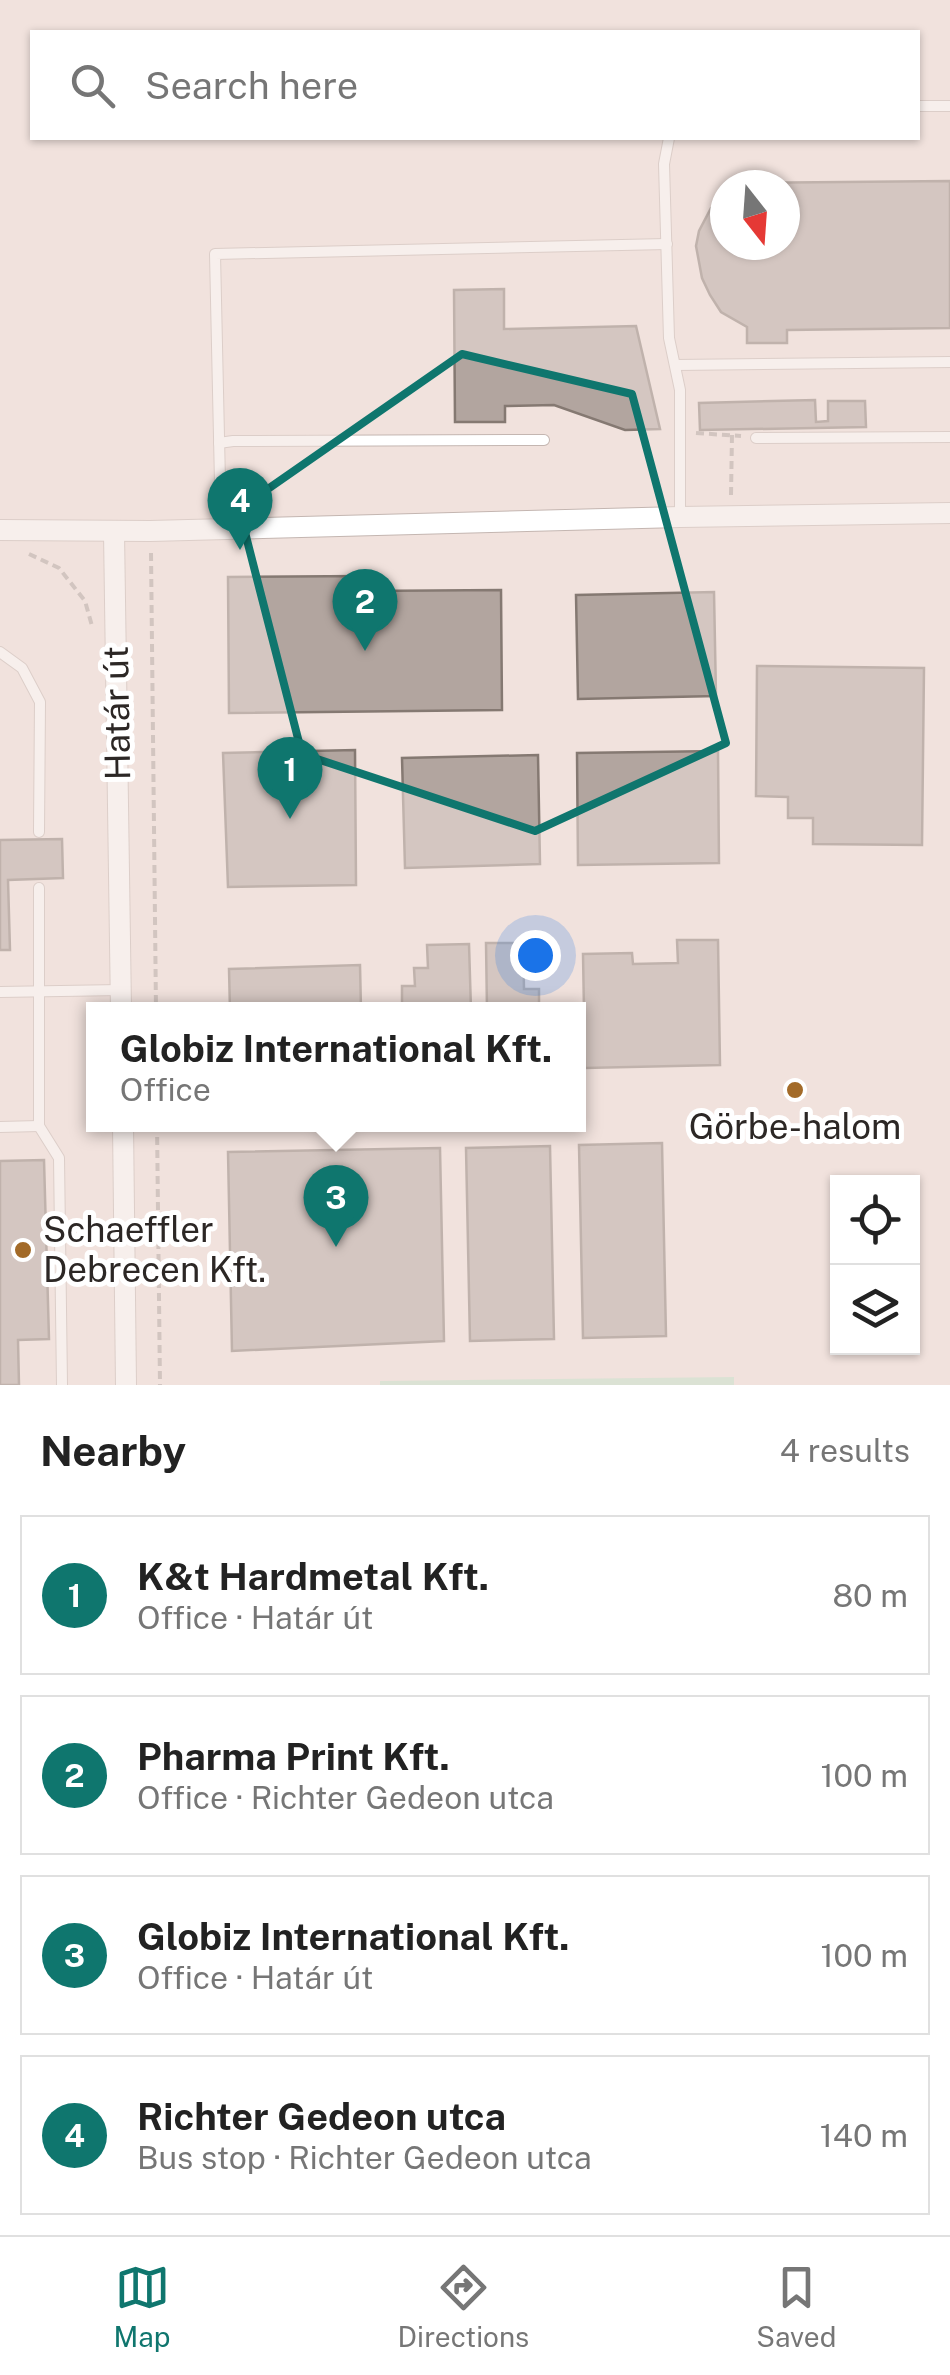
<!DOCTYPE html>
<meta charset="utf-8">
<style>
:root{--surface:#fff;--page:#f6f6f6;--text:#222;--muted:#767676;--line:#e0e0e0;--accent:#0f766e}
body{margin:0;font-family:"Public Sans",sans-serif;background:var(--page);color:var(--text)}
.controls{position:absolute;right:30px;bottom:30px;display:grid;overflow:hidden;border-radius:0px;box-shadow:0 2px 8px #0004}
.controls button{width:90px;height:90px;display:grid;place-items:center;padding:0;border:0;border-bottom:2px solid var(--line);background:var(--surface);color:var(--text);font:50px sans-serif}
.compass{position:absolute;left:710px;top:170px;width:90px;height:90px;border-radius:50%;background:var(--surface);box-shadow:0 2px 8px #0004;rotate:163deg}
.you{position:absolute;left:535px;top:955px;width:35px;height:35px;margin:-25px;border:8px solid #fff;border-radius:50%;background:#1a73e8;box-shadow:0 0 0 15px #1a73e833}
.badge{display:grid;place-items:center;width:65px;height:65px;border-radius:50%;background:var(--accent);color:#fff;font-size:32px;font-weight:700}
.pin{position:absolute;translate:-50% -82px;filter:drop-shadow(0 2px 5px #0008)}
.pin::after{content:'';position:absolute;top:52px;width:35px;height:30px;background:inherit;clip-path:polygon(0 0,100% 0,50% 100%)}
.popup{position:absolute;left:86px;top:1002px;width:500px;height:130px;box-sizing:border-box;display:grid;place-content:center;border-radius:0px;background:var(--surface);filter:drop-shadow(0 2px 8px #0005);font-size:32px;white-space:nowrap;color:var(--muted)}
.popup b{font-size:38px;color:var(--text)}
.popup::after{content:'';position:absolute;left:50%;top:100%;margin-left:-20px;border:20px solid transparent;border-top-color:var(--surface)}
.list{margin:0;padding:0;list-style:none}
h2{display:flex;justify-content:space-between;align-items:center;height:130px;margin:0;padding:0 40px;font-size:42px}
h2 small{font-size:32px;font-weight:400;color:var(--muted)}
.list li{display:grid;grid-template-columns:65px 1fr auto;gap:30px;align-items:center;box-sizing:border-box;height:160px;margin:0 20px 20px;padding:0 20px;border:2px solid var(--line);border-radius:0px}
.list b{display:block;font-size:38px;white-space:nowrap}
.list p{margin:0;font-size:32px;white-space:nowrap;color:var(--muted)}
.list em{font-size:32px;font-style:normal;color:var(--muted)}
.icon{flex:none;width:55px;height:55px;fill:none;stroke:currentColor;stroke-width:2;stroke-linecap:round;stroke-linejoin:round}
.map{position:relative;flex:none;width:950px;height:1385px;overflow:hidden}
.search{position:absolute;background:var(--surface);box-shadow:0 2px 8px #0004;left:30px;right:30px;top:30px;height:110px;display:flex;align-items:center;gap:25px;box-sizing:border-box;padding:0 35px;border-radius:0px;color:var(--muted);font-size:38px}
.sheet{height:850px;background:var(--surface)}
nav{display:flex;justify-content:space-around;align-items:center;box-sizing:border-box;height:140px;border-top:2px solid var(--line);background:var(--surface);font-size:28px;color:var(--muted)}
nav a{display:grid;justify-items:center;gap:5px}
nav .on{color:var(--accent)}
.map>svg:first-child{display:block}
.green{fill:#c2e2cb}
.building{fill:#b2a59f;stroke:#857972;stroke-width:2.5}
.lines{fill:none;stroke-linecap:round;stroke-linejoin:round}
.service-casing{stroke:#c4b6b1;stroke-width:12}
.minor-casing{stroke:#c4b6b1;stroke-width:22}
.path{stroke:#aea29e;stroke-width:4;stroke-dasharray:8 5;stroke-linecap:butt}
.service{stroke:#fff;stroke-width:10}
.minor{stroke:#fff;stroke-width:20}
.marked{fill:none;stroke:#0f766e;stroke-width:8;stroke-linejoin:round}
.poi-dot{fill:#a36a28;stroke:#fff;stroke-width:4}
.labels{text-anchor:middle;stroke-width:10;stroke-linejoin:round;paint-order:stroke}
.street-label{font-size:35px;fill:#2c2725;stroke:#fff}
.poi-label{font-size:35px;fill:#2c2725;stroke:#fff}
</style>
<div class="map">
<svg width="950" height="1385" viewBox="0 0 950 1385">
<rect width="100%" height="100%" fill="#f1e2dd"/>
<path class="green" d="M 734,1377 L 734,1385 L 380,1385 L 380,1381 Z"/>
<g class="building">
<path d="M 950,181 L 950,328 L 787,330 L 787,343 L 747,343 L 747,327 L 721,312 L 710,295 L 702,278 L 696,246 L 699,231 L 711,208 L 725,208 L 725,245 L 785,245 L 785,185 L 745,183 Z"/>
<path d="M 504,289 L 504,329 L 636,326 L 660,429 L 625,430 L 554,405 L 505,406 L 505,422 L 455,422 L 454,290 Z"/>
<path d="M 815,400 L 816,422 L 828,421 L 828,401 L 865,401 L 866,427 L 700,430 L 699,403 Z"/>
<path d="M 364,576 L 364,591 L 501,590 L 502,710 L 229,713 L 228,577 Z"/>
<path d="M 714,592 L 716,696 L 578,699 L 576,595 Z"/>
<path d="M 757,666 L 924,668 L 922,845 L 813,844 L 813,818 L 788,818 L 788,797 L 756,796 Z"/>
<path d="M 355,750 L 356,885 L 228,887 L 223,753 Z"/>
<path d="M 718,751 L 719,863 L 578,865 L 577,753 Z"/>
<path d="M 538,755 L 540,864 L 405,868 L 402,758 Z"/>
<path d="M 62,839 L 63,878 L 8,880 L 10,950 L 0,950 L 0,840 Z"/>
<path d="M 677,940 L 718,940 L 720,1065 L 585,1068 L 583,954 L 632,953 L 633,964 L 678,963 Z"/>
<path d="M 486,943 L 523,943 L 524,989 L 539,989 L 539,1010 L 487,1010 Z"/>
<path d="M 469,944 L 471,1010 L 402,1010 L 402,986 L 415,986 L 414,968 L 428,968 L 427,945 Z"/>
<path d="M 360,965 L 361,1010 L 230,1010 L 229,969 Z"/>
<path d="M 662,1143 L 666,1336 L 583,1338 L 579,1145 Z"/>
<path d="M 550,1146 L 554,1339 L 470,1341 L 466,1148 Z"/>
<path d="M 440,1148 L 444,1341 L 232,1351 L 228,1152 Z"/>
<path d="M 44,1160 L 49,1339 L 18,1340 L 19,1385 L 0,1385 L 0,1161 Z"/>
</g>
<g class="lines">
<g class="service-casing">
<g id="service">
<path d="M 918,106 L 950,106"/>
<path d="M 669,138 L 664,164 L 669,338 L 680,390 L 680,517"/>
<path d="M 675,365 L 950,362"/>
<path d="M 756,438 L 950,437"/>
<path d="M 219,443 L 233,441 L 544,440"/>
<path d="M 221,528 L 215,254 L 667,244"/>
<path d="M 0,652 L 22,668 L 40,702 L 39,832"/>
<path d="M 39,888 L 39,1126 L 59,1158 L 62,1385"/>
<path d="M 0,992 L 121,990"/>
<path d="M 0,1127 L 39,1126"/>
</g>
</g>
<g class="minor-casing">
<g id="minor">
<path d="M 0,530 L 150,531 L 680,517 L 950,513"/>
<path d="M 114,532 L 121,1010"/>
<path d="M 123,1124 L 126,1385"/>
</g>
</g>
<g class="path">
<path d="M 696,433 L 741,436"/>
<path d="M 731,495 L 732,435"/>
<path d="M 151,553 L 156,1010"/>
<path d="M 29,554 L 59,568 L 85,601 L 92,626"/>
<path d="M 157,1124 L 160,1385"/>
</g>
<use href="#service" class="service"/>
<use href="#minor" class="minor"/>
</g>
<path d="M0 0H950V1385H0ZM 462,354 L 632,394 L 726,743 L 535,831 L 302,754 L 239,509 Z" fill="#f1e2dd" fill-opacity=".55" fill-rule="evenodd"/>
<path class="marked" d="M 462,354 L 632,394 L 726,743 L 535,831 L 302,754 L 239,509 Z"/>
<g class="poi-dot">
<circle cx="795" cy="1090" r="10"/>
<circle cx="23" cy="1250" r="10"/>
</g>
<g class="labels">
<g class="street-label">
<text transform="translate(117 713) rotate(-91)" y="12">Határ út</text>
</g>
<g class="poi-label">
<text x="795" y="1139">Görbe-halom</text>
<text x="43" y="1242" text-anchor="start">Schaeffler<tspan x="43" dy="40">Debrecen Kft.</tspan></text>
</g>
</g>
</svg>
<div class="controls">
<button><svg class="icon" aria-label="locate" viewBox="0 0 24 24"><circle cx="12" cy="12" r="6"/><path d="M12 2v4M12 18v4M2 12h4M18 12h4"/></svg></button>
<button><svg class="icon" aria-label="layers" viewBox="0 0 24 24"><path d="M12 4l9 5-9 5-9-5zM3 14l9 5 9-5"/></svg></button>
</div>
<svg class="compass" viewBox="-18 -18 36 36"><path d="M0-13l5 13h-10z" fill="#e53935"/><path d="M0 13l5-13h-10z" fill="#767676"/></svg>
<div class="you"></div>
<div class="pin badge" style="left:290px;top:819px">1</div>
<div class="pin badge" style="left:365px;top:651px">2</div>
<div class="pin badge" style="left:336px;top:1247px">3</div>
<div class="popup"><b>Globiz International Kft.</b>Office</div>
<div class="pin badge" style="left:240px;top:550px">4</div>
<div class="search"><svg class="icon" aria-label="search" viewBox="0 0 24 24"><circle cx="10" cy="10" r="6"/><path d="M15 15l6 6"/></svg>Search here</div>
</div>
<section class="sheet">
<h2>Nearby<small>4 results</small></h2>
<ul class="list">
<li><span class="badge">1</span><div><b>K&amp;t Hardmetal Kft.</b><p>Office · Határ út</p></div><em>80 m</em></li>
<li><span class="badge">2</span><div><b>Pharma Print Kft.</b><p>Office · Richter Gedeon utca</p></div><em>100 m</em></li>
<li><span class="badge">3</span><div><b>Globiz International Kft.</b><p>Office · Határ út</p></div><em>100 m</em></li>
<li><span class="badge">4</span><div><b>Richter Gedeon utca</b><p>Bus stop · Richter Gedeon utca</p></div><em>140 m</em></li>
</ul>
</section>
<nav>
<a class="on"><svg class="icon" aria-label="map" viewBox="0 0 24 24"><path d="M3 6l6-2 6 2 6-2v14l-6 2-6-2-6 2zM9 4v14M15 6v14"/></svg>Map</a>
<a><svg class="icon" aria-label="directions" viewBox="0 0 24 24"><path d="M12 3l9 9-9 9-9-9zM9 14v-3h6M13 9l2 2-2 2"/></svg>Directions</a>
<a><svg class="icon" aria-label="saved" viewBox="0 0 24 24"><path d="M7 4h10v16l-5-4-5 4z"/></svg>Saved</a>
</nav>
